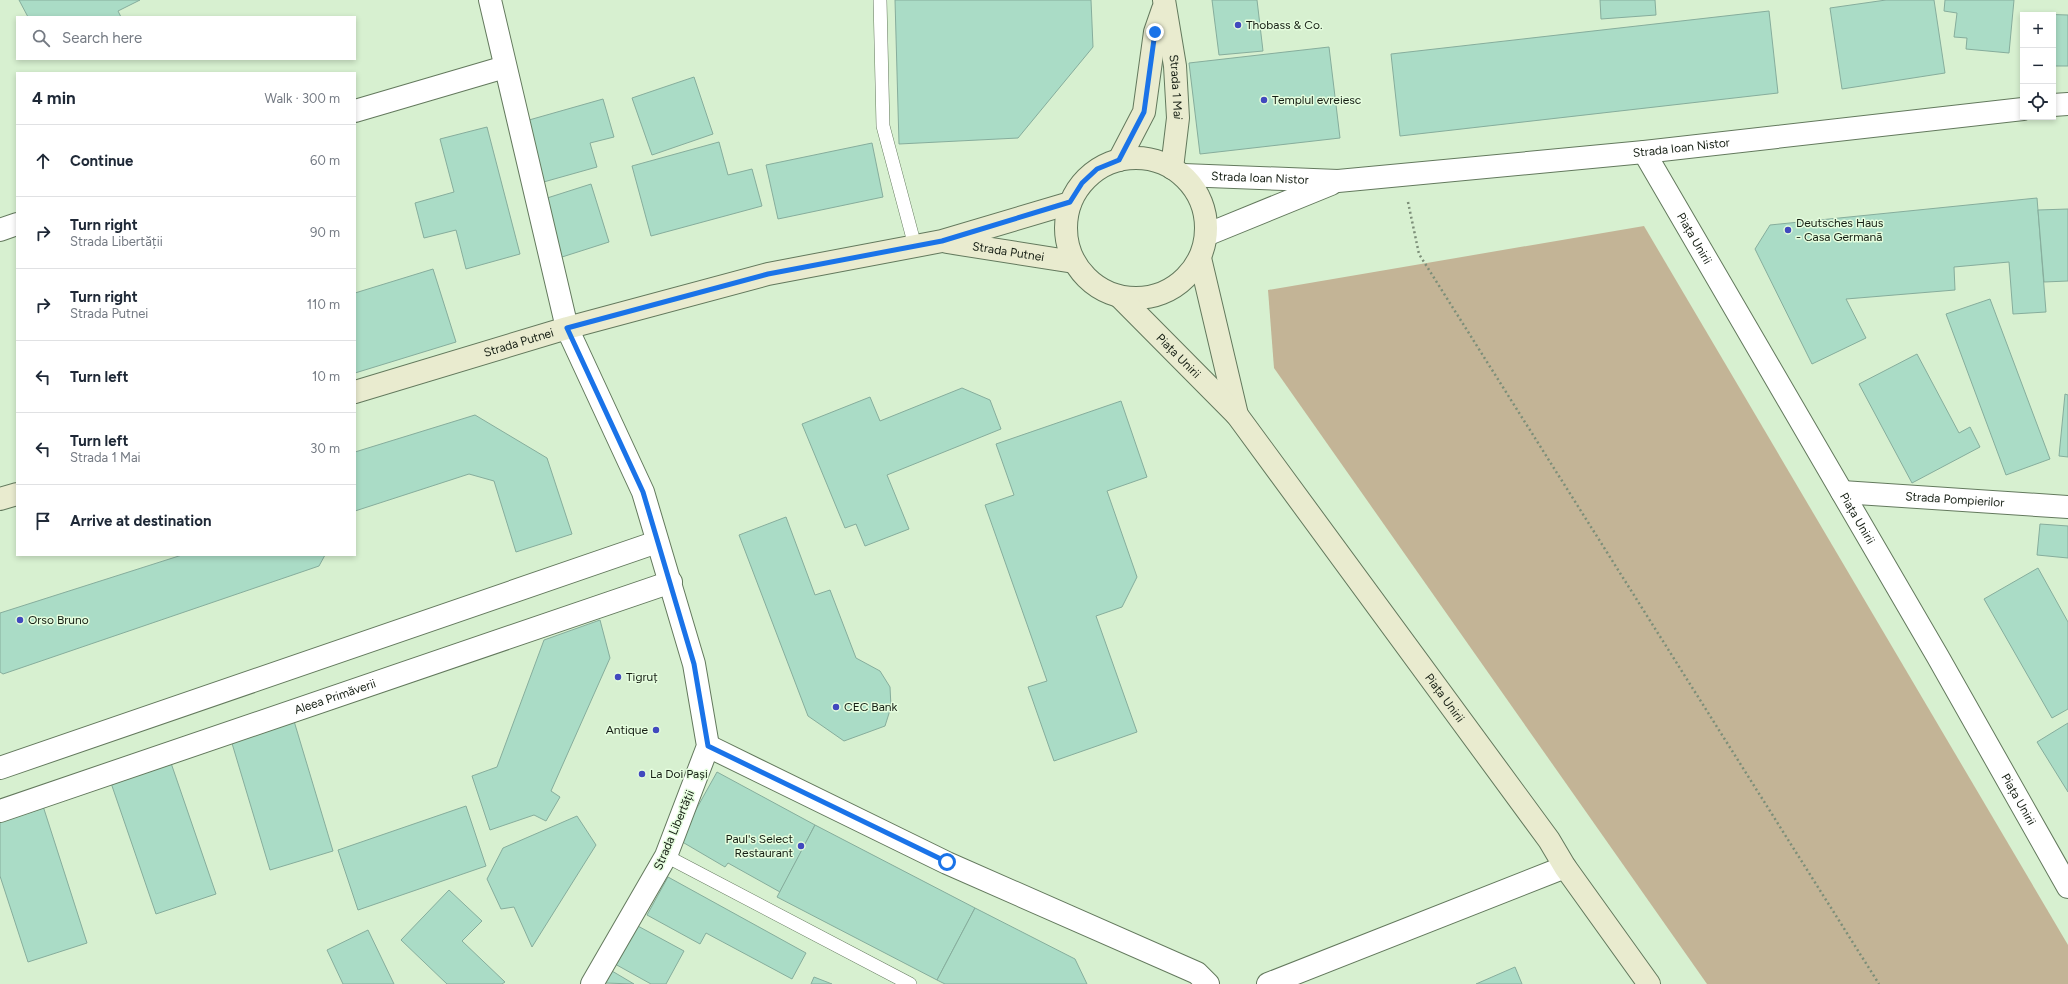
<!DOCTYPE html>
<meta charset="utf-8">
<style>
:root{--surface:#fff;--page:#f6f6f7;--text:#1f2937;--muted:#747a83;--line:#e0e1e3}
body{margin:0;font-family:Figtree,sans-serif;background:var(--page);color:var(--text)}
.controls{position:absolute;right:12px;top:12px;display:grid;overflow:hidden;border-radius:0px;box-shadow:0 2px 6px #0003}
.controls button{width:36px;height:36px;display:grid;place-items:center;padding:0;border:0;border-bottom:1px solid var(--line);background:var(--surface);color:var(--text);font:20px sans-serif}
.stop{position:absolute;width:12px;height:12px;margin:-9px;border:3px solid #1a73e8;border-radius:50%;background:#fff}
.stop.end{background:#1a73e8;border-color:#fff;box-shadow:0 1px 4px #0008}
.list{margin:0;padding:0;list-style:none}
h2{display:flex;justify-content:space-between;align-items:center;height:52px;margin:0;padding:0 16px;font-size:17px}
h2 small{font-size:13px;font-weight:400;color:var(--muted)}
.list li{display:grid;grid-template-columns:26px 1fr auto;gap:12px;align-items:center;box-sizing:border-box;height:72px;padding:0 16px;border-top:1px solid var(--line)}
.list b{display:block;font-size:15px;white-space:nowrap}
.list p{margin:0;font-size:13px;white-space:nowrap;color:var(--muted)}
.list em{font-size:13px;font-style:normal;color:var(--muted)}
.icon{flex:none;width:22px;height:22px;fill:none;stroke:currentColor;stroke-width:2;stroke-linecap:round;stroke-linejoin:round}
.map{position:relative;flex:none;width:2068px;height:984px;overflow:hidden}
.search{position:absolute;background:var(--surface);box-shadow:0 2px 6px #0003;left:16px;top:16px;width:340px;height:44px;display:flex;align-items:center;gap:10px;box-sizing:border-box;padding:0 14px;border-radius:0px;color:var(--muted);font-size:15px}
.panel{position:absolute;background:var(--surface);box-shadow:0 2px 6px #0003;left:16px;top:72px;width:340px;height:484px;border-radius:0px}
.map>svg:first-child{display:block}
.green{fill:#c3b496}
.building{fill:#aadcc6;stroke:#86ad9c}
.lines{fill:none;stroke-linecap:round;stroke-linejoin:round}
.service-casing{stroke:#63795d;stroke-width:14}
.minor-casing{stroke:#63795d;stroke-width:24}
.tertiary-casing{stroke:#63795d;stroke-width:24}
.secondary-casing{stroke:#63795d;stroke-width:24}
.path{stroke:#7c8e78;stroke-width:2.5;stroke-dasharray:2 3;stroke-linecap:butt}
.service{stroke:#fff;stroke-width:13}
.minor{stroke:#fff;stroke-width:22}
.tertiary{stroke:#fff;stroke-width:22}
.secondary{stroke:#e9ebcf;stroke-width:22}
.route{stroke:#1a73e8;stroke-width:5}
.poi-dot{fill:#4149be;stroke:#e5fdde;stroke-width:1.5}
.labels{text-anchor:middle;stroke-width:3;stroke-linejoin:round;paint-order:stroke}
.poi-label{font-size:12px;fill:#151e13;stroke:#e5fdde;text-anchor:start}
.street-label{font-size:12px;fill:#151e13;stroke:#e5fdde}
</style>
<div class="map">
<svg width="2068" height="984" viewBox="0 0 2068 984">
<rect width="100%" height="100%" fill="#d7f0d0"/>
<path class="green" d="M 1644,226 L 2068,945 L 2068,984 L 1707,984 L 1274,368 L 1268,290 Z"/>
<g class="building">
<path d="M 19,0 L 140,0 L 118,11 L 121,17 L 28,17 Z"/>
<path d="M 895,0 L 1091,0 L 1093,47 L 1018,138 L 899,144 Z"/>
<path d="M 1212,0 L 1257,0 L 1263,51 L 1219,55 Z"/>
<path d="M 1600,0 L 1655,0 L 1656,15 L 1601,19 Z"/>
<path d="M 1886,0 L 1934,0 L 1945,73 L 1842,89 L 1830,8 Z"/>
<path d="M 1945,0 L 2014,0 L 2009,53 L 1966,49 L 1967,38 L 1954,37 L 1957,13 L 1944,11 Z"/>
<path d="M 1769,11 L 1778,93 L 1400,136 L 1391,54 Z"/>
<path d="M 2037,14 L 2068,15 L 2068,66 L 2053,66 L 2053,15 Z"/>
<path d="M 1329,47 L 1340,138 L 1200,154 L 1189,63 Z"/>
<path d="M 694,77 L 713,134 L 652,155 L 632,98 Z"/>
<path d="M 603,99 L 614,137 L 590,143 L 597,167 L 540,183 L 522,122 Z"/>
<path d="M 487,127 L 520,254 L 466,269 L 456,230 L 424,238 L 415,203 L 454,192 L 440,139 Z"/>
<path d="M 719,142 L 728,175 L 752,169 L 762,206 L 651,236 L 632,166 Z"/>
<path d="M 872,143 L 883,197 L 778,219 L 766,165 Z"/>
<path d="M 591,184 L 609,242 L 562,257 L 544,199 Z"/>
<path d="M 2037,198 L 2046,312 L 2013,314 L 2009,262 L 1954,267 L 1955,290 L 1846,299 L 1866,338 L 1812,364 L 1755,249 L 1770,225 Z"/>
<path d="M 2068,209 L 2068,281 L 2044,282 L 2038,210 Z"/>
<path d="M 433,269 L 456,342 L 355,373 L 355,293 Z"/>
<path d="M 1990,299 L 2050,459 L 2006,475 L 1946,314 Z"/>
<path d="M 1917,354 L 1959,433 L 1970,427 L 1980,447 L 1912,483 L 1859,384 Z"/>
<path d="M 962,388 L 990,400 L 1001,429 L 887,475 L 909,529 L 865,546 L 856,524 L 845,528 L 802,424 L 870,397 L 880,421 Z"/>
<path d="M 2065,394 L 2068,395 L 2068,457 L 2059,456 Z"/>
<path d="M 1121,401 L 1147,477 L 1107,491 L 1137,577 L 1122,607 L 1096,616 L 1137,732 L 1054,761 L 1028,687 L 1047,681 L 985,505 L 1014,495 L 996,444 Z"/>
<path d="M 475,415 L 547,458 L 572,534 L 516,552 L 494,481 L 469,474 L 355,511 L 355,452 Z"/>
<path d="M 786,517 L 815,595 L 830,590 L 856,658 L 880,671 L 890,687 L 891,707 L 885,726 L 844,741 L 808,716 L 739,535 Z"/>
<path d="M 2040,524 L 2068,526 L 2068,558 L 2037,555 Z"/>
<path d="M 182,555 L 325,555 L 319,566 L 3,674 L 0,672 L 0,613 Z"/>
<path d="M 2038,568 L 2068,622 L 2068,709 L 2052,718 L 1984,599 Z"/>
<path d="M 600,620 L 610,658 L 551,791 L 560,797 L 546,821 L 534,815 L 490,830 L 472,776 L 497,767 L 544,640 Z"/>
<path d="M 294,721 L 333,851 L 270,870 L 231,740 Z"/>
<path d="M 2068,723 L 2068,792 L 2037,742 Z"/>
<path d="M 171,763 L 216,894 L 156,914 L 111,783 Z"/>
<path d="M 717,772 L 815,825 L 780,892 L 728,863 L 725,867 L 679,840 Z"/>
<path d="M 43,806 L 87,943 L 28,962 L 0,876 L 0,819 Z"/>
<path d="M 466,806 L 486,866 L 358,910 L 338,850 Z"/>
<path d="M 577,816 L 596,845 L 532,947 L 514,907 L 501,909 L 487,879 L 503,848 Z"/>
<path d="M 815,825 L 975,908 L 937,980 L 777,897 Z"/>
<path d="M 668,877 L 806,953 L 792,979 L 706,933 L 700,944 L 647,915 Z"/>
<path d="M 449,890 L 482,921 L 462,941 L 505,982 L 502,984 L 447,984 L 401,940 Z"/>
<path d="M 975,908 L 1075,959 L 1087,984 L 945,984 L 937,980 Z"/>
<path d="M 636,925 L 684,951 L 666,984 L 651,984 L 615,964 Z"/>
<path d="M 368,930 L 394,984 L 343,984 L 327,950 Z"/>
<path d="M 1515,967 L 1522,984 L 1476,984 Z"/>
<path d="M 612,971 L 634,984 L 605,983 Z"/>
<path d="M 814,977 L 832,984 L 811,984 Z"/>
</g>
<g class="lines">
<g class="service-casing">
<g id="service">
<path d="M 880,0 L 883,126 L 915,246"/>
<path d="M 666,856 L 910,984"/>
</g>
</g>
<g class="minor-casing">
<g id="minor">
<path d="M 490,0 L 567,328 L 643,492 L 694,664 L 708,746 L 666,856 L 592,984"/>
<path d="M 355,111 L 505,67"/>
<path id="s1" d="M 1644,152 L 1938,657 L 2068,887"/>
<path d="M 0,230 L 17,224"/>
<path id="s2" d="M 1842,492 L 2068,507"/>
<path d="M 708,746 L 947,863 L 1197,973 L 1208,984"/>
<path d="M 0,768 L 657,542"/>
<path id="s3" d="M 0,811 L 671,582"/>
<path d="M 1268,984 L 1565,867"/>
</g>
</g>
<g class="tertiary-casing">
<g id="tertiary">
<path d="M 2053,105 L 2068,104"/>
<path id="s4" d="M 1183,175 L 1338,181 L 1644,152 L 2023,109"/>
<path d="M 1206,235 L 1331,184"/>
</g>
</g>
<g class="secondary-casing">
<g id="secondary">
<path id="s5" d="M 1164,0 L 1175,66 L 1178,118 L 1172,168"/>
<circle cx="1136" cy="228" r="70"/>
<path d="M 1119,160 L 1144,112 L 1155,32 L 1163,9"/>
<path id="s6" d="M 947,242 L 1074,262"/>
<path d="M 1200,258 L 1237,415"/>
<path id="s7" d="M 1120,297 L 1237,415 L 1549,840 L 1565,867 L 1649,984"/>
<path id="s8" d="M 355,392 L 567,328 L 768,274 L 942,241 L 1070,203"/>
<path d="M 0,499 L 17,494"/>
</g>
</g>
<path class="path" d="M 1408,202 L 1419,254 L 1879,984"/>
<use href="#service" class="service"/>
<use href="#minor" class="minor"/>
<use href="#tertiary" class="tertiary"/>
<use href="#secondary" class="secondary"/>
</g>
<g class="lines">
<path class="route" d="M 947,862 L 708,746 L 694,664 L 643,492 L 567,328 L 768,274 L 942,241 L 1070,202 L 1082,183 L 1097,169 L 1119,160 L 1144,112 L 1155,32"/>
</g>
<g class="poi-dot">
<circle cx="1238" cy="25" r="4"/>
<circle cx="1264" cy="100" r="4"/>
<circle cx="1788" cy="230" r="4"/>
<circle cx="20" cy="620" r="4"/>
<circle cx="618" cy="677" r="4"/>
<circle cx="836" cy="707" r="4"/>
<circle cx="656" cy="730" r="4"/>
<circle cx="642" cy="774" r="4"/>
<circle cx="801" cy="846" r="4"/>
</g>
<g class="labels">
<g class="poi-label">
<text x="1246" y="29">Thobass &amp; Co.</text>
<text x="1272" y="104">Templul evreiesc</text>
<text x="1796" y="227">Deutsches Haus<tspan x="1796" dy="14">- Casa Germană</tspan></text>
<text x="28" y="624">Orso Bruno</text>
<text x="626" y="681">Tigruț</text>
<text x="844" y="711">CEC Bank</text>
<text x="648" y="734" text-anchor="end">Antique</text>
<text x="650" y="778">La Doi Pași</text>
<text x="793" y="843" text-anchor="end">Paul's Select<tspan x="793" dy="14">Restaurant</tspan></text>
</g>
<g class="street-label">
<text dy="4" stroke="none"><textPath href="#s5" startOffset="88">Strada 1 Mai</textPath></text>
<text dy="4" stroke="none"><textPath href="#s4" startOffset="500">Strada Ioan Nistor</textPath></text>
<text dy="4" stroke="none"><textPath href="#s4" startOffset="77">Strada Ioan Nistor</textPath></text>
<text dy="4" stroke="none"><textPath href="#s1" startOffset="100">Piața Unirii</textPath></text>
<text dy="4" stroke="none"><textPath href="#s6" startOffset="62">Strada Putnei</textPath></text>
<text dy="4" stroke="none"><textPath href="#s8" startOffset="171">Strada Putnei</textPath></text>
<text dy="4" stroke="none"><textPath href="#s7" startOffset="83">Piața Unirii</textPath></text>
<text dy="4" stroke="none"><textPath href="#s2" startOffset="113">Strada Pompierilor</textPath></text>
<text dy="4" stroke="none"><textPath href="#s1" startOffset="424">Piața Unirii</textPath></text>
<text dy="4" stroke="none"><textPath href="#s3" startOffset="354">Aleea Primăverii</textPath></text>
<text dy="4" stroke="none"><textPath href="#s7" startOffset="517">Piața Unirii</textPath></text>
<text dy="4" stroke="none"><textPath href="#s1" startOffset="748">Piața Unirii</textPath></text>
<text transform="translate(674 830) rotate(-67)" y="4">Strada Libertății</text>
</g>
</g>
</svg>
<div class="controls">
<button>+</button>
<button>−</button>
<button><svg class="icon" aria-label="locate" viewBox="0 0 24 24"><circle cx="12" cy="12" r="6"/><path d="M12 2v4M12 18v4M2 12h4M18 12h4"/></svg></button>
</div>
<div class="stop" style="left:947px;top:862px"></div>
<div class="stop end" style="left:1155px;top:32px"></div>
<div class="search"><svg class="icon" aria-label="search" viewBox="0 0 24 24"><circle cx="10" cy="10" r="6"/><path d="M15 15l6 6"/></svg>Search here</div>
<section class="panel">
<h2>4 min<small>Walk · 300 m</small></h2>
<ul class="list">
<li><svg class="icon" aria-label="ahead" viewBox="0 0 24 24"><path d="M12 20V5M6 11l6-6 6 6"/></svg><div><b>Continue</b></div><em>60 m</em></li>
<li><svg class="icon" aria-label="right" viewBox="0 0 24 24"><path d="M7 20v-9h11M14 6l5 5-5 5"/></svg><div><b>Turn right</b><p>Strada Libertății</p></div><em>90 m</em></li>
<li><svg class="icon" aria-label="right" viewBox="0 0 24 24"><path d="M7 20v-9h11M14 6l5 5-5 5"/></svg><div><b>Turn right</b><p>Strada Putnei</p></div><em>110 m</em></li>
<li><svg class="icon" aria-label="left" viewBox="0 0 24 24"><path d="M17 20v-9H6M10 6l-5 5 5 5"/></svg><div><b>Turn left</b></div><em>10 m</em></li>
<li><svg class="icon" aria-label="left" viewBox="0 0 24 24"><path d="M17 20v-9H6M10 6l-5 5 5 5"/></svg><div><b>Turn left</b><p>Strada 1 Mai</p></div><em>30 m</em></li>
<li><svg class="icon" aria-label="arrive" viewBox="0 0 24 24"><path d="M6 21V4h12l-3 4 3 4H6"/></svg><div><b>Arrive at destination</b></div></li>
</ul>
</section>
</div>
